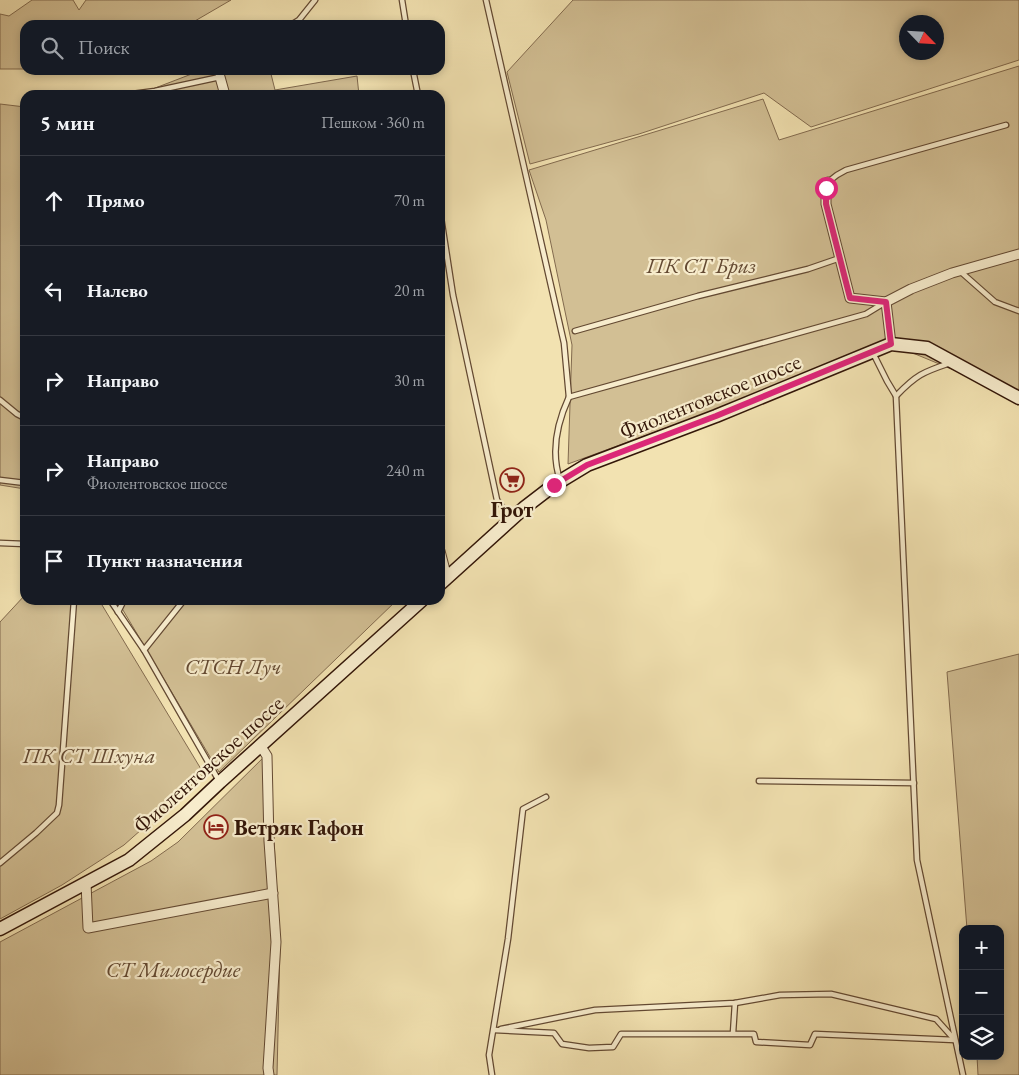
<!DOCTYPE html>
<html lang="ru">
<meta charset="utf-8">
<style>
:root{--surface:#171b24;--page:#242831;--text:#f1f3f6;--muted:#9ea1a6;--line:#363941}
body{margin:0;font-family:"EB Garamond",serif;background:var(--page);color:var(--text)}
.controls{position:absolute;right:15px;bottom:15px;display:grid;overflow:hidden;border-radius:10px;box-shadow:0 2px 8px #0003}
.controls button{width:45px;height:45px;display:grid;place-items:center;padding:0;border:0;border-bottom:1px solid var(--line);background:var(--surface);color:var(--text);font:25px sans-serif}
.compass{position:absolute;left:899px;top:15px;width:45px;height:45px;border-radius:50%;background:var(--surface);box-shadow:0 2px 8px #0003;rotate:115deg}
.stop{position:absolute;width:15px;height:15px;margin:-11px;border:4px solid #db2777;border-radius:50%;background:#fff}
.stop.end{background:#db2777;border-color:#fff;box-shadow:0 1px 5px #0008}
.list{margin:0;padding:0;list-style:none}
h2{display:flex;justify-content:space-between;align-items:center;height:65px;margin:0;padding:0 20px;font-size:21px}
h2 small{font-size:16px;font-weight:400;color:var(--muted)}
.list li{display:grid;grid-template-columns:32px 1fr auto;gap:15px;align-items:center;box-sizing:border-box;height:90px;padding:0 20px;border-top:1px solid var(--line)}
.list b{display:block;font-size:19px;white-space:nowrap}
.list p{margin:0;font-size:16px;white-space:nowrap;color:var(--muted)}
.list em{font-size:16px;font-style:normal;color:var(--muted)}
.icon{flex:none;width:28px;height:28px;fill:none;stroke:currentColor;stroke-width:2;stroke-linecap:round;stroke-linejoin:round}
.map{position:relative;flex:none;width:1019px;height:1075px;overflow:hidden}
.search{position:absolute;background:var(--surface);box-shadow:0 2px 8px #0003;left:20px;top:20px;width:425px;height:55px;display:flex;align-items:center;gap:12px;box-sizing:border-box;padding:0 18px;border-radius:15px;color:var(--muted);font-size:19px}
.panel{position:absolute;background:var(--surface);box-shadow:0 2px 8px #0003;left:20px;top:90px;width:425px;height:515px;border-radius:15px}
.map>svg:first-child{display:block}
.green{fill:#d2bf94;stroke:#826a4e;fill-rule:evenodd}
.lines{fill:none;stroke-linecap:round;stroke-linejoin:round}
.lane-casing{stroke:#634932;stroke-width:7}
.street-casing{stroke:#634932;stroke-width:11}
.secondary-casing{stroke:#331608;stroke-width:15}
.lane{stroke:#f7eccc;stroke-width:4.5}
.street{stroke:#f7eccc;stroke-width:9}
.secondary{stroke:#f7eccc;stroke-width:12}
.route{stroke:#db2777;stroke-width:6}
.labels{text-anchor:middle;stroke-width:4.5;stroke-linejoin:round;paint-order:stroke}
.park-label{font-size:22px;font-style:italic;fill:#634932;stroke:#f7eccc}
.street-label{font-size:22px;fill:#331608;stroke:#f7eccc}
.poi-label{font-size:22px;font-weight:bold;fill:#331608;stroke:#f7eccc}
</style>
<div class="map">
<svg width="1019" height="1075" viewBox="0 0 1019 1075">
<rect width="100%" height="100%" fill="#f2e2b1"/>
<filter id="stains"><feTurbulence type="fractalNoise" baseFrequency=".004" numOctaves="4"/><feColorMatrix values="0 0 0 0 .2 0 0 0 0 .09 0 0 0 0 .02 0 0 0 .5 -.17"/></filter>
<radialGradient id="worn" r=".72"><stop offset=".6" stop-color="#630" stop-opacity="0"/><stop offset="1" stop-color="#630" stop-opacity=".3"/></radialGradient>
<g class="green">
<path d="M 32,0 L 73,0 L 79,10 L 86,0 L 231,0 L 188,25 L 25,25 L 25,69 L 0,69 L 0,14 L 9,16 Z"/>
<path d="M 573,0 L 1019,0 L 1019,60 L 811,127 L 764,93 L 639,134 L 530,164 L 507,72 ZM 906,22 L 936,22 L 936,52 L 906,52 Z"/>
<path d="M 1019,66 L 1019,397 L 891,344 L 873,352 L 568,464 L 572,345 L 546,220 L 529,170 L 763,99 L 779,140 Z"/>
<path d="M 202,70 L 270,70 L 275,90 L 357,76 L 359,95 L 137,95 Z"/>
<path d="M 0,104 L 25,107 L 25,489 L 0,485 Z"/>
<path d="M 25,595 L 25,600 L 99,600 L 204,774 L 124,845 L 62,885 L 0,919 L 0,622 Z"/>
<path d="M 117,600 L 397,600 L 219,772 Z"/>
<path d="M 1019,654 L 1019,1075 L 978,1075 L 977,1056 L 1000,1056 L 1000,929 L 967,929 L 947,672 Z"/>
<path d="M 269,752 L 280,946 L 277,1075 L 0,1075 L 0,942 L 151,861 L 178,842 Z"/>
</g>
<g class="lines">
<g class="lane-casing">
<g id="lane">
<path d="M 402,0 L 406,25"/>
<path d="M 486,0 L 564,343 L 569,397"/>
<path d="M 291,25 L 299,20 L 315,0"/>
<path d="M 413,70 L 418,95"/>
<path d="M 124,95 L 155,91 L 220,77"/>
<path d="M 828,182 L 837,175 L 846,170 L 1006,125"/>
<path d="M 440,211 L 453,295 L 497,500 L 510,517"/>
<path d="M 961,272 L 995,302 L 1019,311"/>
<path d="M 575,331 L 698,296 L 808,269 L 840,258"/>
<path d="M 873,353 L 887,381 L 896,396 L 917,860 L 963,1075"/>
<path d="M 896,396 C 916,375 923,372 950,363"/>
<path d="M 0,400 L 17,414 L 25,418"/>
<path d="M 0,480 L 25,483"/>
<path d="M 560,480 C 551,453 557,423 569,397 L 866,314 L 884,303"/>
<path d="M 0,543 L 25,544"/>
<path d="M 110,600 L 144,650 L 219,781"/>
<path d="M 118,612 L 124,600"/>
<path d="M 144,650 L 184,600"/>
<path d="M 759,781 L 914,783"/>
<path d="M 0,863 L 36,833 L 57,813 L 59,805 L 74,600"/>
<path d="M 501,1029 L 595,1010 L 735,1003 L 780,995 L 831,994 L 936,1019 L 954,1039"/>
<path d="M 494,1030 L 554,1033 L 562,1044 L 589,1048 L 613,1047 L 621,1034 L 754,1034 L 756,1042 L 810,1045 L 815,1034 L 955,1040"/>
<path d="M 733,1033 L 735,1003"/>
<path d="M 492,1075 L 489,1055 L 508,939 L 523,809 L 546,797"/>
</g>
</g>
<g class="street-casing">
<g id="street">
<path d="M 220,77 L 225,95"/>
<path d="M 828,182 L 826,188 L 826,204 L 850,298 L 886,302 L 911,289 L 952,273 L 1019,254"/>
<path d="M 886,302 L 891,344"/>
<path d="M 440,551 L 447,578"/>
<path d="M 260,745 L 267,756 L 269,841 L 276,942 L 268,1068 L 269,1075"/>
<path d="M 86,883 L 88,928 L 273,893"/>
</g>
</g>
<g class="secondary-casing">
<g id="secondary">
<path d="M 440,584 L 524,508 L 554,485 L 587,465 L 716,416 L 891,344 L 927,348 L 1019,398"/>
<path d="M 0,929 L 129,860 L 185,815 L 220,782 L 422,600"/>
</g>
</g>
<use href="#lane" class="lane"/>
<use href="#street" class="street"/>
<use href="#secondary" class="secondary"/>
</g>
<g class="lines">
<path class="route" d="M 554,485 L 587,465 L 716,416 L 891,344 L 886,302 L 850,298 L 826,204 L 826,188"/>
</g>
<defs>
<g id="supermarket-ring" transform="scale(1.25)"><circle r="9.5" fill="#f7eccc" stroke="#8f2418" stroke-width="1.5"/><path d="M-6-5.5h2.5l.6 2H6L4.5 2H-2.5L-4.4-4H-6ZM-1.5 3.2a1.3 1.3 0 1 0 .1 0ZM3 3.2a1.3 1.3 0 1 0 .1 0Z" fill="#8f2418"/></g>
<g id="hotel-ring" transform="scale(1.25)"><circle r="9.5" fill="#f7eccc" stroke="#8f2418" stroke-width="1.5"/><path d="M-6-4.5h1.5V1H6V5H4.5V3h-9V5H-6ZM-4 0a1.8 1.8 0 1 1 3.6 0ZM.5 0V-2.5h3Q6-2.5 6 0Z" fill="#8f2418"/></g>
</defs>
<g fill-rule="evenodd">
<use href="#supermarket-ring" x="512" y="480"/>
<use href="#hotel-ring" x="216" y="827"/>
</g>
<g class="labels">
<g class="park-label">
<text x="701" y="273">ПК СТ Бриз</text>
<text x="233" y="674">СТСН Луч</text>
<text x="89" y="763">ПК СТ Шхуна</text>
<text x="173" y="977">СТ Милосердие</text>
</g>
<g class="street-label">
<text transform="translate(710 396) rotate(-22)" y="8">Фиолентовское шоссе</text>
<text transform="translate(208 764) rotate(-42)" y="8">Фиолентовское шоссе</text>
</g>
<g class="poi-label">
<text x="512" y="517">Грот</text>
<text x="234" y="835" text-anchor="start">Ветряк Гафон</text>
</g>
</g>
<rect width="100%" height="100%" filter="url(#stains)"/>
<rect width="100%" height="100%" fill="url(#worn)"/>
</svg>
<div class="controls">
<button>+</button>
<button>−</button>
<button><svg class="icon" aria-label="layers" viewBox="0 0 24 24"><path d="M12 4l9 5-9 5-9-5zM3 14l9 5 9-5"/></svg></button>
</div>
<svg class="compass" viewBox="-18 -18 36 36"><path d="M0-13l5 13h-10z" fill="#e53935"/><path d="M0 13l5-13h-10z" fill="#9ea1a6"/></svg>
<div class="stop" style="left:826px;top:188px"></div>
<div class="stop end" style="left:554px;top:485px"></div>
<div class="search"><svg class="icon" aria-label="search" viewBox="0 0 24 24"><circle cx="10" cy="10" r="6"/><path d="M15 15l6 6"/></svg>Поиск</div>
<section class="panel">
<h2>5 мин<small>Пешком · 360 m</small></h2>
<ul class="list">
<li><svg class="icon" aria-label="ahead" viewBox="0 0 24 24"><path d="M12 20V5M6 11l6-6 6 6"/></svg><div><b>Прямо</b></div><em>70 m</em></li>
<li><svg class="icon" aria-label="left" viewBox="0 0 24 24"><path d="M17 20v-9H6M10 6l-5 5 5 5"/></svg><div><b>Налево</b></div><em>20 m</em></li>
<li><svg class="icon" aria-label="right" viewBox="0 0 24 24"><path d="M7 20v-9h11M14 6l5 5-5 5"/></svg><div><b>Направо</b></div><em>30 m</em></li>
<li><svg class="icon" aria-label="right" viewBox="0 0 24 24"><path d="M7 20v-9h11M14 6l5 5-5 5"/></svg><div><b>Направо</b><p>Фиолентовское шоссе</p></div><em>240 m</em></li>
<li><svg class="icon" aria-label="arrive" viewBox="0 0 24 24"><path d="M6 21V4h12l-3 4 3 4H6"/></svg><div><b>Пункт назначения</b></div></li>
</ul>
</section>
</div>
